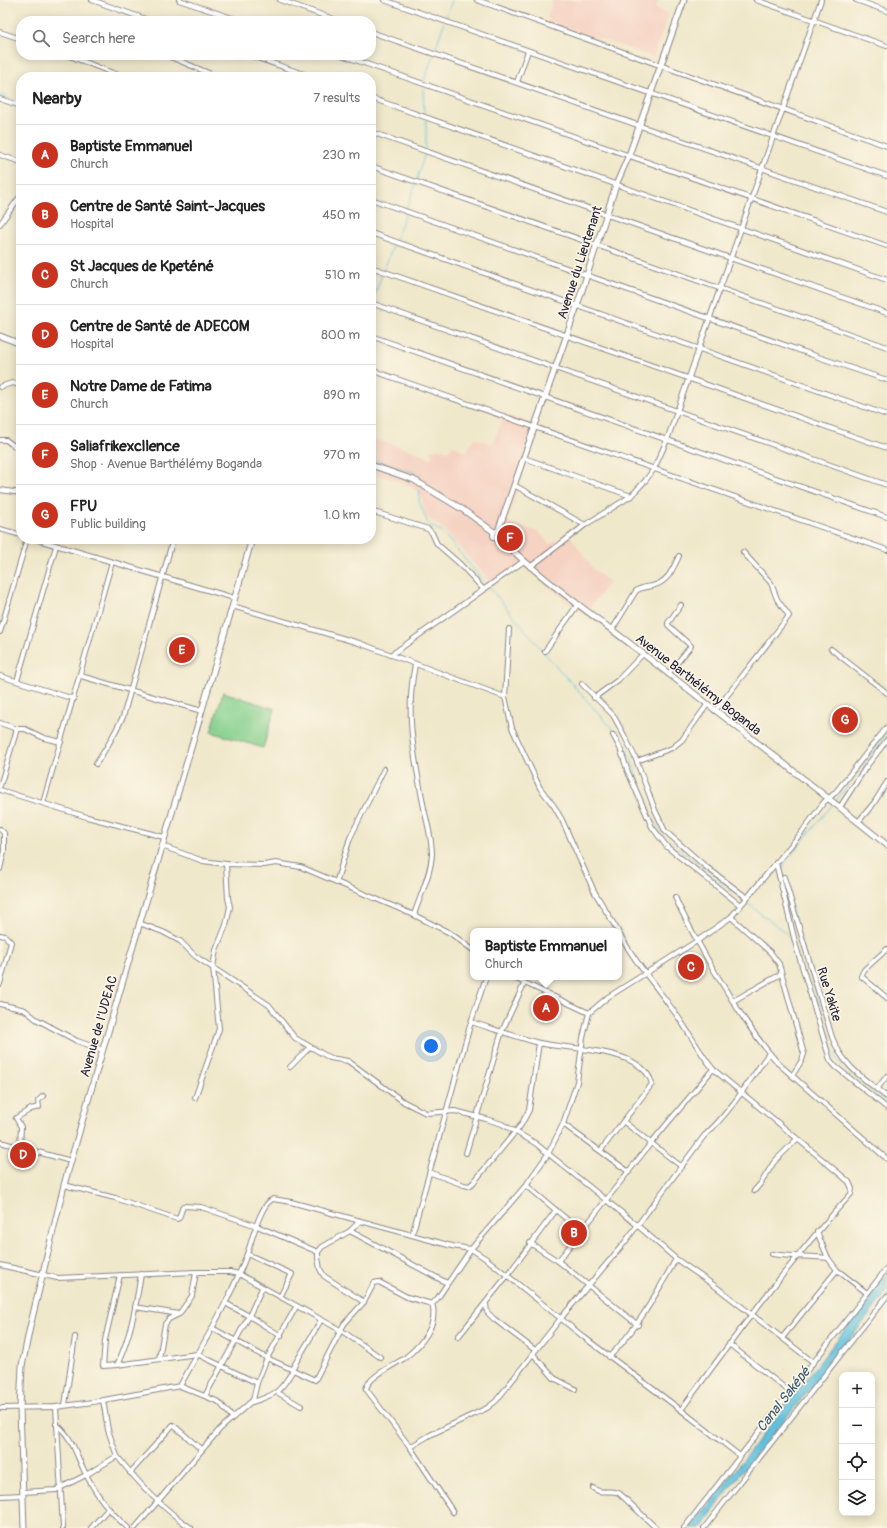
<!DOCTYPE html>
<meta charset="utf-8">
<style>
:root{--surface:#fff;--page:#f6f6f6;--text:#222;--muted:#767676;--line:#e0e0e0;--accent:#c8321e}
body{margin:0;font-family:Pangolin,sans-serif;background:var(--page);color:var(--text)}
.controls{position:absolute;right:12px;bottom:12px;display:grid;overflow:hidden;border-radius:8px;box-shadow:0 2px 10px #0003}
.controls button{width:36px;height:36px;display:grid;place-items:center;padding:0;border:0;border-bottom:1px solid var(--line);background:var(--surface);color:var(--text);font:20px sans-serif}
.you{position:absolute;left:431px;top:1046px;width:14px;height:14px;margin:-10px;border:3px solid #fff;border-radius:50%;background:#1a73e8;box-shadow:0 0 0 6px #1a73e833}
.badge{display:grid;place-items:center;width:26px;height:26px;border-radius:50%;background:var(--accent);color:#fff;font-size:13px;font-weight:700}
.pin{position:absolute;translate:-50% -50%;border:2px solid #fff;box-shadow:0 1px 4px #0006}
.popup{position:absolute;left:470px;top:928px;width:152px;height:52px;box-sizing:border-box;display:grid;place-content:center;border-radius:8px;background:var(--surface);filter:drop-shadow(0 1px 3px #0005);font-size:13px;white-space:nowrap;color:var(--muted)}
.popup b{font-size:15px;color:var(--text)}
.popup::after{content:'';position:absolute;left:50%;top:100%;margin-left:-8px;border:8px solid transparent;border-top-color:var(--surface)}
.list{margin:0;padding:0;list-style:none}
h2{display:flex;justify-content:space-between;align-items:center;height:52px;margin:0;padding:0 16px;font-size:17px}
h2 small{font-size:13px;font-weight:400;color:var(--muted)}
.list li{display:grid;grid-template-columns:26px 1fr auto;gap:12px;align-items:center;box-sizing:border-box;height:60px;padding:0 16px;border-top:1px solid var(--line)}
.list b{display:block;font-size:15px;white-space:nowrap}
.list p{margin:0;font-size:13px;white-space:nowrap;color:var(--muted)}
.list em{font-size:13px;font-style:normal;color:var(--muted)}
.icon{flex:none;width:22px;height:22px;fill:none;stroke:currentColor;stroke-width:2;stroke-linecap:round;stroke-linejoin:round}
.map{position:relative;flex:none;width:887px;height:1528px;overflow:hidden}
.search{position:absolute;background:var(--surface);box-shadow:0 2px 10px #0003;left:16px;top:16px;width:360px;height:44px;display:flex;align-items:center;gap:10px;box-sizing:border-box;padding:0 14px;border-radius:16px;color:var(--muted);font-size:15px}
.panel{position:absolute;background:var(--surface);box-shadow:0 2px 10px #0003;left:16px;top:72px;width:360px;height:472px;border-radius:16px}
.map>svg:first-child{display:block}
.built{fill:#f5d2c2}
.green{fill:#85d08d;stroke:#547964}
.water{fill:#60c1de;stroke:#41728c}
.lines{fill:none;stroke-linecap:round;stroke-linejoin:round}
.stream{stroke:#60c1de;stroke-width:1}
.minor-casing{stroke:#898583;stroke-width:6}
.major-casing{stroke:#898583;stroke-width:7}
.minor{stroke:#fff;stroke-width:4}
.major{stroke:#fff;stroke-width:5}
.labels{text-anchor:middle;stroke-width:3.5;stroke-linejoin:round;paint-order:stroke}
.street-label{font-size:13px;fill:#22223b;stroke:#fcf5e5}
.water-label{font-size:14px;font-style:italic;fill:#385a74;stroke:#fcf5e5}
</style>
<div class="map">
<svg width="887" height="1528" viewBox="0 0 887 1528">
<rect width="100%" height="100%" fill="#fcf5e5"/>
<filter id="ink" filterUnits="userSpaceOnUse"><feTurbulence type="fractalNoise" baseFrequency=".025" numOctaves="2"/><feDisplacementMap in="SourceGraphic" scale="8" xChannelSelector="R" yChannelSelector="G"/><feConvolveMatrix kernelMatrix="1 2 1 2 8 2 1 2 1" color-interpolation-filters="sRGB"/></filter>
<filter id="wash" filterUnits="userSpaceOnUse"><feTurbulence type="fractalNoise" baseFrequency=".012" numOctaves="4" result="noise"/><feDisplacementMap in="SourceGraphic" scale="16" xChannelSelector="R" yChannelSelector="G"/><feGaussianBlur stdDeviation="0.9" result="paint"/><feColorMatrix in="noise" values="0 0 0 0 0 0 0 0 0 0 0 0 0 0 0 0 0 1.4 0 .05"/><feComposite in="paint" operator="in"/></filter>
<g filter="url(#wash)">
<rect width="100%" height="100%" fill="#f0e8cb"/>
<g class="built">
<path d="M 553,0 L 658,0 L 655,8 L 669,14 L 653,57 L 548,21 L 547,19 Z"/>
<path d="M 504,415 L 538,427 L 507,522 L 539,532 L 549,544 L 569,534 L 594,570 L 610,582 L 584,615 L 522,565 L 493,585 L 442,528 L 426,517 L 420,493 L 405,483 L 371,473 L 371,438 L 420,453 L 430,459 L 434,455 L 430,451 L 437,448 L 448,451 L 453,445 L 466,452 L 474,438 L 493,444 Z"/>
</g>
<path class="green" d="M 223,692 L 275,709 L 263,748 L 211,732 Z"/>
<path class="water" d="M 887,1272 L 887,1291 L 870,1314 L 731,1486 L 701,1528 L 690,1528 L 865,1304 Z"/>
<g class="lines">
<g class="stream">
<path d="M 446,17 L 452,0"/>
<path d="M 435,50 L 444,23"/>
<path d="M 424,81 L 433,56"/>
<path d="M 423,88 L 424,114"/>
<path d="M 0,95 L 21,104"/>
<path d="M 426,120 L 426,148"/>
<path d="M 417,179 L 425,153"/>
<path d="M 406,209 L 416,184"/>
<path d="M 396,239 L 405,214"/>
<path d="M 384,269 L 394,244"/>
<path d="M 373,301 L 382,274"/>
<path d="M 371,308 L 372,307"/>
<path d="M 371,459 L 414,472 L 419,475 L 420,480"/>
<path d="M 420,490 L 419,501 L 428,524 L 442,532 L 487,585"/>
<path d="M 489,587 L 547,656 L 618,735 L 631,758 L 649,811 L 662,836 L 743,900"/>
<path d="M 835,802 L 887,734"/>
<path d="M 833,804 L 785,862 L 781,874 L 835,1057 L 846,1069 L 887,1102"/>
<path d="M 746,902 L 792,938"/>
<path d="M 797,941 L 800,944"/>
</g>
</g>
</g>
<g filter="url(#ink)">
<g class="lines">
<g class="minor-casing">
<g id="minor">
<path d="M 92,0 L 151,21"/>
<path d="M 179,0 L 241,21"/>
<path d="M 280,0 L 339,21"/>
<path d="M 384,0 L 887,176"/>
<path d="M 477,0 L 887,146"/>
<path d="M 756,0 L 887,46"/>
<path d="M 856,0 L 887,11"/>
<path d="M 0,32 L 21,39"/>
<path d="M 371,32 L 887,212"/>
<path d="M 67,55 L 123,77"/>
<path d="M 166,55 L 218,77"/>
<path d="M 249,55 L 312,77"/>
<path d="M 341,55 L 887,246"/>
<path d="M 517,82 L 528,51"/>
<path d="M 371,98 L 887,280"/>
<path d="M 0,99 L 21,106"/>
<path d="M 371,132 L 887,313"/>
<path d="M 0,155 L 21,162"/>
<path d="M 371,166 L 887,347"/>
<path d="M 371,199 L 827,360 L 887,380"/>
<path d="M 0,224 L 21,195"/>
<path d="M 371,233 L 887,415"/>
<path d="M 371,267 L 887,448"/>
<path d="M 371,303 L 887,485"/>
<path d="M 371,336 L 887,517"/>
<path d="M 371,370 L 887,550"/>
<path d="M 0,387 L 12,383 L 21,385"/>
<path d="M 0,440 L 6,440 L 21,451"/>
<path d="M 524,458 L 631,496"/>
<path d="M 514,485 L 585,525"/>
<path d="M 0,490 L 21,493"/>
<path d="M 371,511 L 428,529 L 432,533 L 437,544 L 460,564 L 484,590"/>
<path d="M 0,529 L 21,535"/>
<path d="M 35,539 L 234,598"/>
<path d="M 530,567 L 585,525 L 631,496 L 645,481 L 654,469 L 667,440 L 821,0"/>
<path d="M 232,606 L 359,643 L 505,697"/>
<path d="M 509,629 L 505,697 L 512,728 L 540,788 L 554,806 L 562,820 L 594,891 L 618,931"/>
<path d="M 612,630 L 636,591 C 641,587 646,587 652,586 C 668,582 672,571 679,556"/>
<path d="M 0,632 L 27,539"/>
<path d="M 831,649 L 887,693"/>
<path d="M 545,651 L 578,604"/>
<path d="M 391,655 L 524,561"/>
<path d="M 668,674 L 691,646 L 668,625 L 668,623 L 681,605"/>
<path d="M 0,676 L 74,699"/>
<path d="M 81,676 L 202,711"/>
<path d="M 17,681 L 56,546"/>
<path d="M 582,684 L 613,715 L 625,737 L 635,757 L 655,810 L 665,831 L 705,866 L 746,897"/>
<path d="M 594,698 L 618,680 L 643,654"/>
<path d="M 715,711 L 789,616 L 777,599 L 771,583 L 743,552"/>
<path d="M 0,723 L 17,729 L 25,729 L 44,738 L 61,742"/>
<path d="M 613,735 L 620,748 L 628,772 L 652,827 L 667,847 L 740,905"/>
<path d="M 637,761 L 672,748 L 682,740 L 707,705"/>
<path d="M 96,764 L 108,745 L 123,717 L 173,539"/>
<path d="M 0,786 L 17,729"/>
<path d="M 0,790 L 87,817 L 164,837"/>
<path d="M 43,803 L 112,562"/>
<path d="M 840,807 L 866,767 L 887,740"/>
<path d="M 858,822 L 874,803 L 887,782"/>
<path d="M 0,829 L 4,833 L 4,851 L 0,869"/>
<path d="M 162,846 L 203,861 L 226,864 L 264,865 L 276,863 L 301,867 L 414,915 L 450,933 L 473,950"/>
<path d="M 776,863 L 796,946 L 830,1060 L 836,1067 L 887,1108"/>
<path d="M 784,877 L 832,1037 C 843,1066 863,1078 887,1097"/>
<path d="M 336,883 L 350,838 L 384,769"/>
<path d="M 675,897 C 685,920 697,940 709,962 C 730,997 752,1035 780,1065 L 887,1159"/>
<path d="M 414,915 C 420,896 431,874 432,854 C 432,837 426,820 423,803 C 414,755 405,714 415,665"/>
<path d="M 731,917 L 771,953 L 779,964 L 804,1054 L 802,1060 L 792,1076"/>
<path d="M 139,923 L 163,932 L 180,941 L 195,956 L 269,1005 L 295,1038 L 330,1058 L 348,1061 L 404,1102 L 426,1113 L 455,1111 L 486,1119 L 502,1124 L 535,1143 L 637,1225 L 676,1259 L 715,1286 L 813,1362"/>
<path d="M 619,933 C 634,961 652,981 670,1006 C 686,1026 697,1049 713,1069 L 841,1175 L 849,1182 L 852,1189 L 851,1194 C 790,1261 735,1336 681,1410"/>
<path d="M 0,935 L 5,936 L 11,942 L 0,984"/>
<path d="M 887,949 L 864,970 L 861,976 L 887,998"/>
<path d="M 512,977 L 589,1013"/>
<path d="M 733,1001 L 781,974"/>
<path d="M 0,1004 L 25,1010 L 36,1019 L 77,1041 L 103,1050"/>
<path d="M 471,1022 C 494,1029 516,1037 539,1043 C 568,1050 643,1047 652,1084 L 601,1150"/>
<path d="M 290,1067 L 310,1047"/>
<path d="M 877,1089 L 887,1076"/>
<path d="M 195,1098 L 219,1029 L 213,967 L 216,950 L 226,925 L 230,907 L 228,898 L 226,864"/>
<path d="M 624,1122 L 682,1167"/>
<path d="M 563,1124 L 629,1172"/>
<path d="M 0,1142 L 71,1161"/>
<path d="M 20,1147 L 21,1127 L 16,1118 L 31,1109 L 39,1107 L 38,1101 L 43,1096"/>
<path d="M 466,1153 L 502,1031 L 524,984"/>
<path d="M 431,1173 L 464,1185 L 469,1186 L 473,1183 L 521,1125 L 529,1110 L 539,1043"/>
<path d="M 64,1185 L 115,1198 L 177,1219 L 179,1218 L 183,1206 L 201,1207 L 257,1226 L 318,1252"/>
<path d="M 526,1185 L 582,1232"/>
<path d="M 754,1191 L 761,1183 L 774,1162 L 796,1140"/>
<path d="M 360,1221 L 350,1231 L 322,1247 L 318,1252 L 318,1258 L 320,1269 L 324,1276 L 364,1302"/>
<path d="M 350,1231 L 447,1283"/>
<path d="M 817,1232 L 828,1258 L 837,1270 L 867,1293"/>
<path d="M 412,1235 L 471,1022 L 486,977"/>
<path d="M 530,1243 L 558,1261 L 638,1325"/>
<path d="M 247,1254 L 292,1274 L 280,1297"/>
<path d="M 772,1254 C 791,1257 809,1256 828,1258"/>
<path d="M 558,1261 L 651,1143 L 713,1069"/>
<path d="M 0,1265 L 57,1278 L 196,1272 L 230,1272 L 239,1274 L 342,1331 L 380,1357"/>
<path d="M 120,1275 L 105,1340 L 103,1366 L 117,1365 L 197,1354 L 257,1383"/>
<path d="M 225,1303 L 249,1316 L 262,1288"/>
<path d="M 432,1304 C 439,1324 421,1345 406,1357 C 397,1364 368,1376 366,1389 L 410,1447 L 453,1512"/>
<path d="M 486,1304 L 487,1312 L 494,1319 L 535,1350"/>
<path d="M 135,1307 L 179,1314"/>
<path d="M 212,1328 L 267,1358 L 315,1380 L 344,1324 L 364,1302 L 374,1283 L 379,1282 L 407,1297 L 432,1304 L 437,1299 L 471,1249 L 526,1185 L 548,1154 L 563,1124 L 577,1082 L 583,1038 L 589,1013 L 608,997 L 697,941 L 731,917 L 802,832 L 824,802 L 835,793 L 887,727"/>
<path d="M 458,1337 L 507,1276 L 556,1210"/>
<path d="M 782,1338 L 837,1270"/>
<path d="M 729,1344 L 790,1392"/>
<path d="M 533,1354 L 554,1378 L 575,1389"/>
<path d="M 609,1357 C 639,1327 655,1295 676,1259"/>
<path d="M 159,1359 L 165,1324 L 169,1319 L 179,1314 L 192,1296 L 196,1272"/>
<path d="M 117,1365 C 131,1336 136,1305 141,1274"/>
<path d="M 292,1369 L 321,1320"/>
<path d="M 180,1386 C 204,1342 230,1300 247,1254 C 252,1241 260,1204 273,1199 L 291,1202 L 452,1246 L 471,1249 L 488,1260 L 585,1338 L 681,1410 L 740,1456"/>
<path d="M 278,1393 L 301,1406"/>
<path d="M 205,1396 L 249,1316 L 281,1336"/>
<path d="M 103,1400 L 108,1430 L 117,1456"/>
<path d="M 252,1402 C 276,1395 281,1391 293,1370"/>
<path d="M 65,1405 L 75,1337"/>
<path d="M 56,1407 L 63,1528"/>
<path d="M 0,1408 L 56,1407 L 93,1402 L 180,1386 L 219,1402 L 232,1417"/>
<path d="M 56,1424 C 73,1437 76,1456 86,1474 C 96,1495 111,1513 128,1528"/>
<path d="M 410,1447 L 430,1435 L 487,1408 L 496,1401 L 561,1318 L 625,1242 L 704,1136 C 729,1114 750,1080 769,1053"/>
<path d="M 130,1473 L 173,1425 L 202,1450"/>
<path d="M 593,1488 C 601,1495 609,1489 619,1493 L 656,1528"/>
<path d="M 23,1492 L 56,1490 L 86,1475 L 117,1456 C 139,1484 162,1508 191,1528"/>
<path d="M 0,1496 L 23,1495"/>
<path d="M 91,1528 L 108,1509"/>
<path d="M 135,1528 L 220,1429 L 253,1400 L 257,1383 L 267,1358 L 296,1307"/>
<path d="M 684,1528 L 887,1268"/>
<path d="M 704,1528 L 887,1296"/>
</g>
</g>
<g class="major-casing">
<g id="major">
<path d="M 0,336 L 21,344"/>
<path d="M 371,465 L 414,480 L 462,509 L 494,532"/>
<path d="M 498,531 L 577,306 L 616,185 L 629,155 L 684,0"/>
<circle cx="497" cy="535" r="3.5"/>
<path d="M 499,537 C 542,581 594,615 642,653 C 724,717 806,780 887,845"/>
<path d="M 24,1528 L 20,1408 L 22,1366 L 30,1327 L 64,1185 L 91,1090 L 252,539"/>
</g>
</g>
<use href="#minor" class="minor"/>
<use href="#major" class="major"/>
</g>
</g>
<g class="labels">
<g class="street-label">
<text transform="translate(579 262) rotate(-72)" y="5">Avenue du Lieutenant</text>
<text transform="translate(699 684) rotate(38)" y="5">Avenue Barthélémy Boganda</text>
<text transform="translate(830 994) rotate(73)" y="5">Rue Yakite</text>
<text transform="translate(98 1026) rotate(-74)" y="5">Avenue de I'UDEAC</text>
</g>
<g class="water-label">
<text transform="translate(783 1399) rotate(-52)" y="5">Canal Saképé</text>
</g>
</g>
</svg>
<div class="controls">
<button>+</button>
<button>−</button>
<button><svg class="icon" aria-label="locate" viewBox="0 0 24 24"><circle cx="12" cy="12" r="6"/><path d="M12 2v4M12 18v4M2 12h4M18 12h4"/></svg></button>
<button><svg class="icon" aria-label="layers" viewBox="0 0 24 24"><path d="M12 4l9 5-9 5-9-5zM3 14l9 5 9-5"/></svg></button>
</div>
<div class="you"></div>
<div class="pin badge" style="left:546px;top:1008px">A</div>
<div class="popup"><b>Baptiste Emmanuel</b>Church</div>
<div class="pin badge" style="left:574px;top:1233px">B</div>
<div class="pin badge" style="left:691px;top:967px">C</div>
<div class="pin badge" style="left:23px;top:1155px">D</div>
<div class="pin badge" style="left:182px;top:650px">E</div>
<div class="pin badge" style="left:510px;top:538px">F</div>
<div class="pin badge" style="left:845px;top:720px">G</div>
<div class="search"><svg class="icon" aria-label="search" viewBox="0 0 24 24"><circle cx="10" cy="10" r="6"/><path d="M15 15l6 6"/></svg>Search here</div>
<section class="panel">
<h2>Nearby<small>7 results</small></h2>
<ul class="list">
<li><span class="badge">A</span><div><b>Baptiste Emmanuel</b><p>Church</p></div><em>230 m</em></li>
<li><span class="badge">B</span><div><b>Centre de Santé Saint-Jacques</b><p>Hospital</p></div><em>450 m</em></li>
<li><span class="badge">C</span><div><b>St Jacques de Kpeténé</b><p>Church</p></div><em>510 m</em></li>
<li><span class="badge">D</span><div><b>Centre de Santé de ADECOM</b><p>Hospital</p></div><em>800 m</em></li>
<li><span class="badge">E</span><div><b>Notre Dame de Fatima</b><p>Church</p></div><em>890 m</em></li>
<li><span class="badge">F</span><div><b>Saliafrikexcllence</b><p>Shop · Avenue Barthélémy Boganda</p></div><em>970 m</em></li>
<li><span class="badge">G</span><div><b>FPU</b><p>Public building</p></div><em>1.0 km</em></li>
</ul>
</section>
</div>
